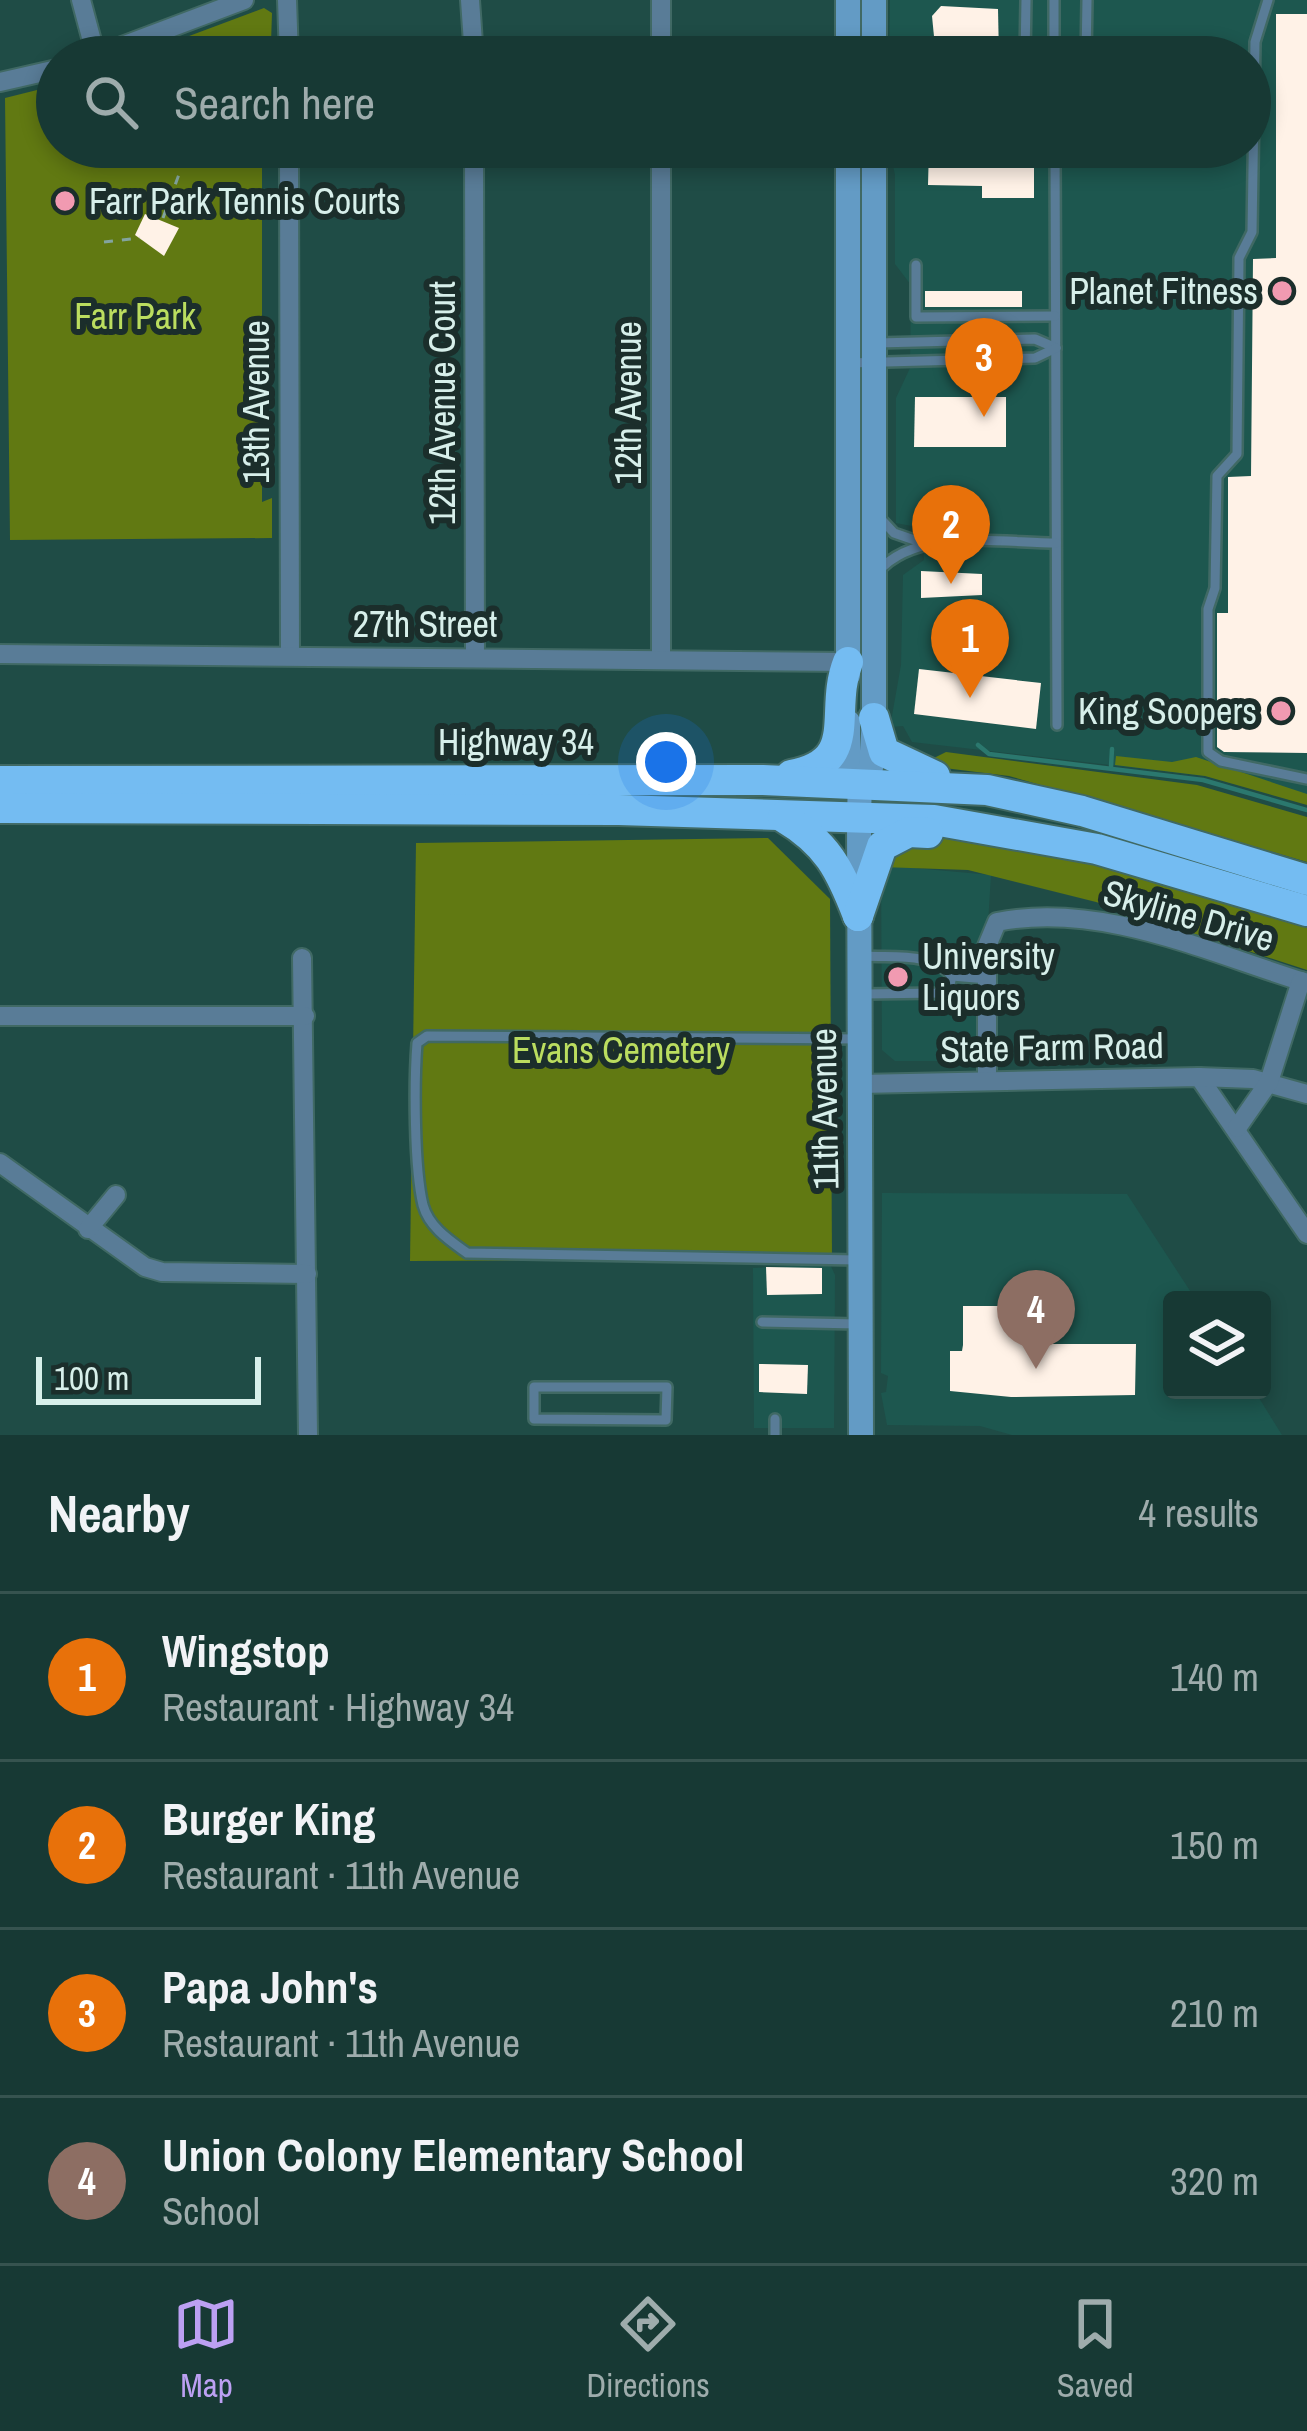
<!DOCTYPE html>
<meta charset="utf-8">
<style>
:root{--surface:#173934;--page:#20403c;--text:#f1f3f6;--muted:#9eacac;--line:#36534f;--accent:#bca0f2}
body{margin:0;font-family:"Archivo Narrow",sans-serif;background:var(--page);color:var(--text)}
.controls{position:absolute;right:36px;bottom:36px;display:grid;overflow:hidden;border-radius:12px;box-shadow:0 6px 18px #0003}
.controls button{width:108px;height:108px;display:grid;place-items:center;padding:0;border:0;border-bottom:3px solid var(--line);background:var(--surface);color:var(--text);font:60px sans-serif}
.scale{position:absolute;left:36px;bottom:30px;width:225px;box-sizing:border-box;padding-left:12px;border:6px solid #d7efea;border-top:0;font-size:33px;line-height:42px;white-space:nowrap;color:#d7efea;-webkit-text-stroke:9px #1b2e2b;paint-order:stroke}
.you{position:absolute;left:666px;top:762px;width:42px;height:42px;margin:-30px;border:9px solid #fff;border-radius:50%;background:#1a73e8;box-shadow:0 0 0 18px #1a73e833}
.badge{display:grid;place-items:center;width:78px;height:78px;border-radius:50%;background:var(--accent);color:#fff;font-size:39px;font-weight:700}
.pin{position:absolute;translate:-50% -99px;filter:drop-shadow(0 3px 6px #0008)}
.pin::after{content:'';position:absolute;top:63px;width:42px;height:36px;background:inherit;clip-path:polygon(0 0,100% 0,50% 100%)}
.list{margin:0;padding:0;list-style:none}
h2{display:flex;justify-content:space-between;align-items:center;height:156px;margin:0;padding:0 48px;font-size:51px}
h2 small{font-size:39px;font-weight:400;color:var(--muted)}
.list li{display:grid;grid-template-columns:78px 1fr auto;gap:36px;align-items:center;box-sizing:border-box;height:168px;padding:0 48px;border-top:3px solid var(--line)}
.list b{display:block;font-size:45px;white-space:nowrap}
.list p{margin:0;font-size:39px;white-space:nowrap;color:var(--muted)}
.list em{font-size:39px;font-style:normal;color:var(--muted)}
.icon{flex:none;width:66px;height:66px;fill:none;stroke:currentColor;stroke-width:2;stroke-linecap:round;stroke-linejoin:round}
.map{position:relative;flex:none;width:1307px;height:1435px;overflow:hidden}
.search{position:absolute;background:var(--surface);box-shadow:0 6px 18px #0003;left:36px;right:36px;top:36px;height:132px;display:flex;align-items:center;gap:30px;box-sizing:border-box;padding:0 42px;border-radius:66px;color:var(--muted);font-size:45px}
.sheet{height:828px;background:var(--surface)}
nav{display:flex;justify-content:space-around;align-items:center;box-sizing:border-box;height:168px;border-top:3px solid var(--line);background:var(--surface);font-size:33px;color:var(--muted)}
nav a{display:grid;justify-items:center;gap:6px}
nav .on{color:var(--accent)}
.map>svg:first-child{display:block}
.built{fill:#1d574f}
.green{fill:#617912}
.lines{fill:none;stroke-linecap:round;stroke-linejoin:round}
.stream{stroke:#2b786e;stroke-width:4.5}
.building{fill:#fff2e7}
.service-casing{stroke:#406964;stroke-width:14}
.minor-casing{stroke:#406964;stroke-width:22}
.secondary-casing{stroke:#406964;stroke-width:28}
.trunk-casing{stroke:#406964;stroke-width:34}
.path{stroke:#83a49f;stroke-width:3;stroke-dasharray:9 9;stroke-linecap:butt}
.service{stroke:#597c97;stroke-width:9}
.minor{stroke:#597c97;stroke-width:18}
.secondary{stroke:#639bc5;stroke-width:24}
.trunk{stroke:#74bcf2;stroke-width:30}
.poi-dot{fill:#f19ab1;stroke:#1b2e2b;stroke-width:4.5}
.labels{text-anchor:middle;stroke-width:12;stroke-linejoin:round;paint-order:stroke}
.poi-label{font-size:36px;fill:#d7efea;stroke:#1b2e2b;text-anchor:start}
.park-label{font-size:36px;fill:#bbdd5f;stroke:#1b2e2b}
.street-label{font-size:36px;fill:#d7efea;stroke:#1b2e2b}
</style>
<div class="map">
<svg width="1307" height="1435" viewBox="0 0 1307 1435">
<rect width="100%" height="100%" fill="#1f4c46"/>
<g class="built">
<path d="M 890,0 L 1307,0 L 1307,799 L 1205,776 L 912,742 L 903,726 L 890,727 L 901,665 L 903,575 L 924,560 L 922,528 L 896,523 L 896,398 L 910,368 L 911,285 L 895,264 L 895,175 L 889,147 L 1250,147 L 1250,57 L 889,57 Z"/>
<path d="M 881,865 L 991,875 L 988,924 L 975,960 L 977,1061 L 895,1061 L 882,1050 Z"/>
<path d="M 882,1193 L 1127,1194 L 1196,1300 L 1172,1300 L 1172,1390 L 1254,1390 L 1282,1435 L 1012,1435 L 980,1426 L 887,1425 L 881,1393 L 886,1392 L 888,1376 L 881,1373 Z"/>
<path d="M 830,1264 L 835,1275 L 834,1428 L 754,1428 L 753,1268 Z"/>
</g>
<g class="green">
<path d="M 264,8 L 272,13 L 271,43 L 262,49 L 262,57 L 133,57 Z"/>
<path d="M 57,85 L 57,147 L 262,147 L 262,502 L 272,498 L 272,538 L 10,540 L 5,98 Z"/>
<path d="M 946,752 L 1197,785 L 1307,817 L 1307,862 L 1009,776 L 920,765 Z"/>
<path d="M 1116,756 L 1172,762 L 1196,757 L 1307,794 L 1307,805 L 1205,776 L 1115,765 Z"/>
<path d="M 934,837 L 1076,859 L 1307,925 L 1307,970 L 1096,902 L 968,870 L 881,867 L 887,854 Z"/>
<path d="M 768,838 L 830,899 L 832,1259 L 410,1261 L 416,843 Z"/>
</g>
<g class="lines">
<g class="stream">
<path d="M 978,745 L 989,754 L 1203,780 L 1307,810"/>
<path d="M 1111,767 L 1112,749"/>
</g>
</g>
<g class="building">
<path d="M 941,6 L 998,9 L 999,57 L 936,57 L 932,16 Z"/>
<path d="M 1276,14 L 1307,14 L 1307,753 L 1224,752 L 1217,747 L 1217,613 L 1228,613 L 1228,477 L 1251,476 L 1253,259 L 1276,258 Z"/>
<path d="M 929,147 L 1034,147 L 1034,198 L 982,198 L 982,186 L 928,185 Z"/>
<path d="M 145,214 L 179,228 L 164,256 L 135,235 Z"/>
<rect x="925" y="291" width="97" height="16"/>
<path d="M 915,397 L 1006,397 L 1006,447 L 914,447 Z"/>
<path d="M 921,571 L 982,574 L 982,595 L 921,598 Z"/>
<path d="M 919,669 L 1041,683 L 1036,729 L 914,714 Z"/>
<path d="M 766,1267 L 822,1268 L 822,1294 L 767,1295 Z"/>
<path d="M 963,1306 L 1023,1306 L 1023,1344 L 1136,1344 L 1135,1395 L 1011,1397 L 950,1391 L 950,1351 L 962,1351 L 963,1345 Z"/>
<path d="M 759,1364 L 808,1365 L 807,1394 L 759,1392 Z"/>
</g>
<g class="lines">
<g class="service-casing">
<g id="service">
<path d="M 1054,0 L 1054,57"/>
<path d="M 1268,0 L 1255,42 L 1252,232 L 1239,258 L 1237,454 L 1217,476 L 1215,588 L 1208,609 L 1208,752 L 1221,761 L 1307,779"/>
<path d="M 1025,57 L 1026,0"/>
<path d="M 1086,57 L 1087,0"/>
<path d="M 1055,147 L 1057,725"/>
<path d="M 916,265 L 916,317 L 1055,316"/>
<path d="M 877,343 L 1035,339 L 1056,348"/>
<path d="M 848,363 L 1035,358 L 1056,348"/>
<path d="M 880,518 L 894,533 L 926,544"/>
<path d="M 878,572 C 916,527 1002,543 1056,543"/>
<path d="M 952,976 L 987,979"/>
<path d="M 864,994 L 941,993 L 949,989 L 952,976 C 932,952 894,958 865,956"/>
<path d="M 857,1260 L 467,1253 C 449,1240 429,1227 423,1205 C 414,1168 414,1082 417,1043 L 427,1036 L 859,1039"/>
<path d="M 762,1322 L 858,1324"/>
<path d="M 534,1387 L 667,1387 L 666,1420 L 534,1419 Z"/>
<path d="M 775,1419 L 775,1435"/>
</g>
</g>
<g class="minor-casing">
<g id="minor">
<path d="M 81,0 L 96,56"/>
<path d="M 287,0 L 289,57"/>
<path d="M 470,0 L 474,57"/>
<path d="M 661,0 L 661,57"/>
<path d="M 93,57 L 244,0"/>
<path d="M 0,82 L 57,69"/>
<path d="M 289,147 L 290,656"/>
<path d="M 474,147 L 475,658"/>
<path d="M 661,147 L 661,658"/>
<path d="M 0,654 L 848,662"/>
<path d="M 302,958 L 308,1435"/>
<path d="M 0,1016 L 305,1016"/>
<path d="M 1199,1077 L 1307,1234"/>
<path d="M 987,1080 L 987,946 L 997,922 C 1101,901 1209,953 1307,983"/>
<path d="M 859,1084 L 1199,1077 L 1253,1079 L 1307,1094"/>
<path d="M 1237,1128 L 1269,1082 L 1301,981"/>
<path d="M 0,1163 L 145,1267 L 162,1272 L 307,1274"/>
<path d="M 88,1229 L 116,1195"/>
</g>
</g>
<g class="secondary-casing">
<g id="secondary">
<path d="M 848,57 L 848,0"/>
<path d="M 874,57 L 874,0"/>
<path d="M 848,147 L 848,675"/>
<path d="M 848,722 L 848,768 L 860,782"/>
<path d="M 861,1435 L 859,816 L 860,782 L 871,768 L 874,718 L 874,147"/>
</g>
</g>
<g class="trunk-casing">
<g id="trunk">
<path d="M 874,718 L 884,752 L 935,776"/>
<path d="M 791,775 C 862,762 828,712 848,662"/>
<path d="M 0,781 L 763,780 L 987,790 L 1082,811 L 1307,880"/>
<path d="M 0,808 L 619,810 L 934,820 L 1097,849 L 1307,911"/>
<path d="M 783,817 C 827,843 840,869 858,916"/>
<path d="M 858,916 L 882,846 L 909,832 L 928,833"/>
</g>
</g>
<g class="path">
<path d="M 163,218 L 189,147"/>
<path d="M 104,242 L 140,238"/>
</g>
<use href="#service" class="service"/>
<use href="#minor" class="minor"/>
<use href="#secondary" class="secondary"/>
<use href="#trunk" class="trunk"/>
</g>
<g class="poi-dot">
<circle cx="65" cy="201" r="12"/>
<circle cx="1282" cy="291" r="12"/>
<circle cx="1281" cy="711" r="12"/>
<circle cx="898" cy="977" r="12"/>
</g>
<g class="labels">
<g class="poi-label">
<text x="89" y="214">Farr Park Tennis Courts</text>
<text x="1258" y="304" text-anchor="end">Planet Fitness</text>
<text x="1257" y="724" text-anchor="end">King Soopers</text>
<text x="922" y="969">University<tspan x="922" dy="41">Liquors</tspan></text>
</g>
<g class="park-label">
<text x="135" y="329">Farr Park</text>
<text x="621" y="1063">Evans Cemetery</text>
</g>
<g class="street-label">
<text transform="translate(256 402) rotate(-90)" y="13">13th Avenue</text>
<text transform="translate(442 403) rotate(-90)" y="13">12th Avenue Court</text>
<text transform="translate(628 403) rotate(-90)" y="13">12th Avenue</text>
<text x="425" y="637">27th Street</text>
<text x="516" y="755">Highway 34</text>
<text transform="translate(1189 915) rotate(16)" y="13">Skyline Drive</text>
<text transform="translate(1052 1047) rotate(-1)" y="13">State Farm Road</text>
<text transform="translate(824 1109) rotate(-91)" y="13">11th Avenue</text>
</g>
</g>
</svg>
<div class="controls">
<button><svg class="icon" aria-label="layers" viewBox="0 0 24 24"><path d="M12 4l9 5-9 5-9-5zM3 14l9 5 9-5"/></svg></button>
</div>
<div class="scale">100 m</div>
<div class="you"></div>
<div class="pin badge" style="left:970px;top:698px;background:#e8710a">1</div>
<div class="pin badge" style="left:951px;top:584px;background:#e8710a">2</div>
<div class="pin badge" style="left:984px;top:417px;background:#e8710a">3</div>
<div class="pin badge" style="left:1036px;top:1369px;background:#8d6e63">4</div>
<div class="search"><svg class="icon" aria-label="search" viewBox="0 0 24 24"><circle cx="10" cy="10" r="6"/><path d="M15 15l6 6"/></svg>Search here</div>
</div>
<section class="sheet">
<h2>Nearby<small>4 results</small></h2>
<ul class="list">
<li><span class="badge" style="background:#e8710a">1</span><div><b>Wingstop</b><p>Restaurant · Highway 34</p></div><em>140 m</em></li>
<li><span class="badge" style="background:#e8710a">2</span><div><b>Burger King</b><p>Restaurant · 11th Avenue</p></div><em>150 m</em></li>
<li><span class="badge" style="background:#e8710a">3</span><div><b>Papa John's</b><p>Restaurant · 11th Avenue</p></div><em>210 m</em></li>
<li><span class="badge" style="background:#8d6e63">4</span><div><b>Union Colony Elementary School</b><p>School</p></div><em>320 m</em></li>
</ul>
</section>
<nav>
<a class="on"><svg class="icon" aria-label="map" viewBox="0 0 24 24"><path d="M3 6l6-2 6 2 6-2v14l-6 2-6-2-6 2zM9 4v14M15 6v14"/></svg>Map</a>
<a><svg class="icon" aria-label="directions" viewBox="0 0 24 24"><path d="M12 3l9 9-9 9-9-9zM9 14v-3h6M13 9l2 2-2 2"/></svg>Directions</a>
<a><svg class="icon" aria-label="saved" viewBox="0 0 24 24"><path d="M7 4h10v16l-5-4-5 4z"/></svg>Saved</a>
</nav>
